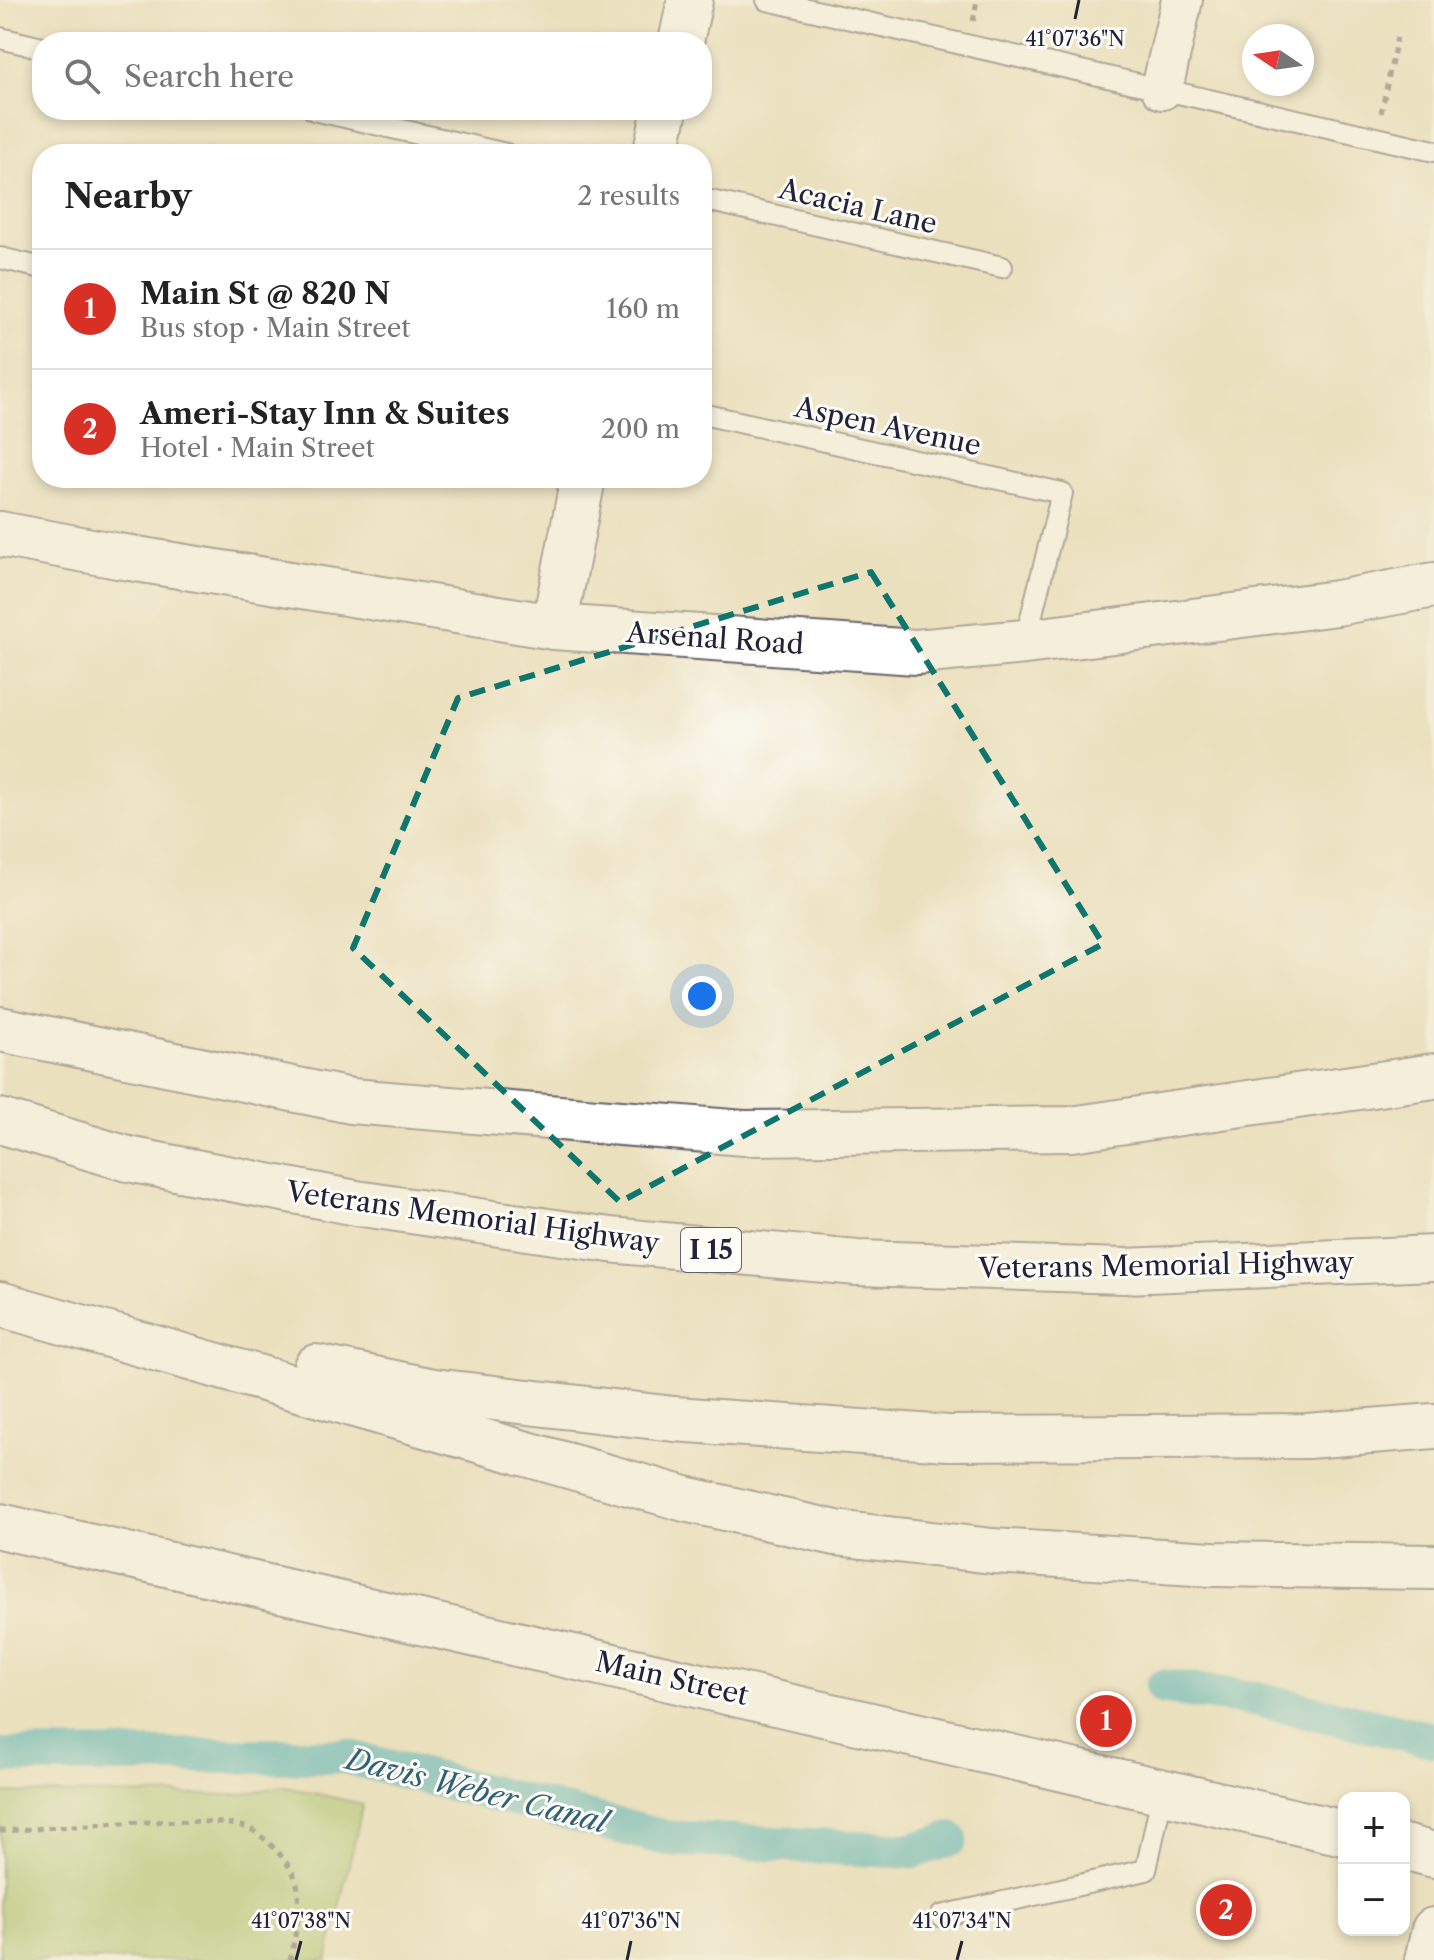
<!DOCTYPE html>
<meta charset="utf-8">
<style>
:root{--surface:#fff;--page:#f2f2f2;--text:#222;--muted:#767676;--line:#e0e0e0;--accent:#d93025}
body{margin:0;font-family:"Libre Caslon Text",serif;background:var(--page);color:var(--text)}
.controls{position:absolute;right:24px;bottom:24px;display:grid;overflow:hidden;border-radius:16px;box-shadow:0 4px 12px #0003}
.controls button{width:72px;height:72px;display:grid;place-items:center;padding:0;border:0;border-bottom:2px solid var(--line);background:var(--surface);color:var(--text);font:40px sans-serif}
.compass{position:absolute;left:1242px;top:24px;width:72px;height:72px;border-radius:50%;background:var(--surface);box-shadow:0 4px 12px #0003;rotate:283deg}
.you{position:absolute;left:702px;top:996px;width:28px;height:28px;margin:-20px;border:6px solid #fff;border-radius:50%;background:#1a73e8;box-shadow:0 0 0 12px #1a73e833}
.badge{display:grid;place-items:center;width:52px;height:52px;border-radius:50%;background:var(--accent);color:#fff;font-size:26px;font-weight:700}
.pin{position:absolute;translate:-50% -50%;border:4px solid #fff;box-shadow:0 2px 8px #0006}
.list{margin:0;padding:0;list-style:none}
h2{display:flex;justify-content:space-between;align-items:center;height:104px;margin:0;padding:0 32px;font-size:34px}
h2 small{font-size:26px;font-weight:400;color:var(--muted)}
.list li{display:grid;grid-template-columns:52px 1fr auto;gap:24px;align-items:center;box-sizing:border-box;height:120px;padding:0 32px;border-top:2px solid var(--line)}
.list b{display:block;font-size:30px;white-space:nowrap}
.list p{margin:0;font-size:26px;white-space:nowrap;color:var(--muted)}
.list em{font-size:26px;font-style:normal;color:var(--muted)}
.icon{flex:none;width:44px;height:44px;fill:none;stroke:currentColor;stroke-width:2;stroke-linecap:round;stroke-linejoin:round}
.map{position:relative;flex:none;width:1434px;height:1960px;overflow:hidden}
.search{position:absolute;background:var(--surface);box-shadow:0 4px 12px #0003;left:32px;top:32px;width:680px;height:88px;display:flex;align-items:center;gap:20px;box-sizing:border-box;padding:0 28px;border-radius:32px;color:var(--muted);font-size:30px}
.panel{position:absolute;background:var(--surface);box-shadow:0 4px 12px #0003;left:32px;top:144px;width:680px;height:344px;border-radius:32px}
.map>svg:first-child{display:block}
.green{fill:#a4c36b;stroke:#637253;stroke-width:2}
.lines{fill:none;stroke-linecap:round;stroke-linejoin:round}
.canal{stroke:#40afbc;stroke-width:36}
.service-casing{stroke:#686469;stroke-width:24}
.minor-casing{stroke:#686469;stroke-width:44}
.tertiary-casing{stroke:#686469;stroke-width:48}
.secondary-casing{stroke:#686469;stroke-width:48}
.motorway-casing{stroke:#686469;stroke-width:48}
.path{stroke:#686469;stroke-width:5;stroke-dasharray:6 6;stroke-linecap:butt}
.service{stroke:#fff;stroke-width:20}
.minor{stroke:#fff;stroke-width:40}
.tertiary{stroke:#fff;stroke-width:44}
.secondary{stroke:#fff;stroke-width:44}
.motorway{stroke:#fff;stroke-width:44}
.marked{fill:none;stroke:#0f766e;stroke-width:6;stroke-dasharray:16 10;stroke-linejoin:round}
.ticks{fill:none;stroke:#22223b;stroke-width:3}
.labels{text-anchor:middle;stroke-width:6;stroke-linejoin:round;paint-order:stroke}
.shield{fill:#fdfcf7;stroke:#646373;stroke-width:2}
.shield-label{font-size:26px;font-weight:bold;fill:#22223b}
.street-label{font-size:28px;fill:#22223b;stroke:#fdfcf7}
.water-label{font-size:30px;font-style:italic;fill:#306175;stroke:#fdfcf7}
.ticks-label{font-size:20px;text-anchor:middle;fill:#22223b;stroke:#fdfcf7;stroke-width:6;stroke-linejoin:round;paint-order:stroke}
</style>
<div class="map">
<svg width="1434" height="1960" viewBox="0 0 1434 1960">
<rect width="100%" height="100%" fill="#fdfcf7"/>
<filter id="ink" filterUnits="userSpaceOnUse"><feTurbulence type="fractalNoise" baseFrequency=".0125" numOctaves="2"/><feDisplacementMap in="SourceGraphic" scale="16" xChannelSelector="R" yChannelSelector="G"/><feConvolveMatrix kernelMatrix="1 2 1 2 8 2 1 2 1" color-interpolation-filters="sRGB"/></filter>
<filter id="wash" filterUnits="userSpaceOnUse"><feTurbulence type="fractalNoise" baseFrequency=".006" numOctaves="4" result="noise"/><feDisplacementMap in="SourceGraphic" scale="32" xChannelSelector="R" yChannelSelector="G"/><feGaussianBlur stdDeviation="1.8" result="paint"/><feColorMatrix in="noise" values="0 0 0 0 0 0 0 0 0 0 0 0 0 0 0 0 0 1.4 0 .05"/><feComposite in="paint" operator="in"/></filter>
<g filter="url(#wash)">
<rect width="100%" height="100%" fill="#ebe0be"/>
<path class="green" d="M 282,1786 L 363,1804 L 327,1960 L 0,1960 L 0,1793 L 237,1795 Z"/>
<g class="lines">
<g class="canal">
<path d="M 1163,1687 L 1257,1699 L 1434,1740"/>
<path d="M 0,1756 L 344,1756 L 666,1838 L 912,1851 L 950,1839"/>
</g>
</g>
</g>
<g filter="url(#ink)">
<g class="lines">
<g class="service-casing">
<g id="service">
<path d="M 767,0 L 1434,151"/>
<path d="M 0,38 L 42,48"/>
<path d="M 314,110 L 506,154"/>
<path d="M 702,199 L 1002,267"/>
<path d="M 0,258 L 42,268"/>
<path d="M 702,414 L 1062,493 L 1025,642"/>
<path d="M 941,1916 L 1146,1870 L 1163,1791"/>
</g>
</g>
<g class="minor-casing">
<path id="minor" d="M 1162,89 L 1182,0"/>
</g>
<g class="tertiary-casing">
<g id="tertiary">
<path d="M 681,42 L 690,0"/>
<path d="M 655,154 L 665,110"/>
<path d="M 0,534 L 118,556 L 554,627 L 916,652 L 1025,642 L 1337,603 L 1434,585"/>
<path d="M 554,627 L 583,478"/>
<path d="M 1427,1960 L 1434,1930"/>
</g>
</g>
<g class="secondary-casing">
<g id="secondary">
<path d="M 0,1526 L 1344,1833"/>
<path d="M 1404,1847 L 1434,1855"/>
</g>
</g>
<g class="motorway-casing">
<g id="motorway">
<path d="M 0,1029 L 351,1101 L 744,1133 L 1071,1129 L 1434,1076"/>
<path d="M 0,1121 L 128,1159 L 356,1203 L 610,1240 L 857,1263 L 1124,1271 L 1434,1258"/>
<path d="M 0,1304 L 685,1499 L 836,1533 L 992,1551 L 1213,1564 L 1434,1567"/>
<path d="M 316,1367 L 434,1391 L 674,1419 L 949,1438 L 1307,1436 L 1434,1426"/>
</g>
</g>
<g class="path">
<path d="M 973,21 L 977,0"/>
<path d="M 1381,113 L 1397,38"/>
<path d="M 0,1831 C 47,1829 219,1811 252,1830 C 267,1839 287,1860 294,1875 C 304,1895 295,1939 290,1960"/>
</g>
<use href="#service" class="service"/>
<use href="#minor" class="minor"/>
<use href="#tertiary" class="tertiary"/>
<use href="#secondary" class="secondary"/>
<use href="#motorway" class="motorway"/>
</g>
</g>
<path d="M0 0H1434V1960H0ZM 871,572 L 1103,944 L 620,1202 L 353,948 L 458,698 Z" fill="#ebe0be" fill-opacity=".55" fill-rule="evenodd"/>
<path class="marked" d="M 871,572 L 1103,944 L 620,1202 L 353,948 L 458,698 Z"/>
<path class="ticks" d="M 1075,19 L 1079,0M 296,1960 L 301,1941M 627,1960 L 631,1941M 957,1960 L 962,1941"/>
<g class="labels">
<rect class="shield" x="681" y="1228" width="60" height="44" rx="6"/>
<g class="shield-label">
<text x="711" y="1259">I 15</text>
</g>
<g class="street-label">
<text transform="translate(858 206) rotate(13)" y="10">Acacia Lane</text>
<text transform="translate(888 426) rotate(12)" y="10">Aspen Avenue</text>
<text transform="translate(715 638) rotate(4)" y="10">Arsenal Road</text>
<text transform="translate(473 1217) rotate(8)" y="10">Veterans Memorial Highway</text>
<text transform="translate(1166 1265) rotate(-1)" y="10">Veterans Memorial Highway</text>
<text transform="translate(672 1678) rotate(13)" y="10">Main Street</text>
</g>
<g class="water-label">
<text transform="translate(477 1791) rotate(14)" y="10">Davis Weber Canal</text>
</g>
</g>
<g class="ticks-label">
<text x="1075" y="46">41°07'36"N</text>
<text x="301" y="1928">41°07'38"N</text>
<text x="631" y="1928">41°07'36"N</text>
<text x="962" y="1928">41°07'34"N</text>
</g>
</svg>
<div class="controls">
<button>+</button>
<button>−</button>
</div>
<svg class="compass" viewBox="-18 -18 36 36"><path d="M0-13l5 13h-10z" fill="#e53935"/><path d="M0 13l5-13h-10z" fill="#767676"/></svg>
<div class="you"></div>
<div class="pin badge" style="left:1106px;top:1721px">1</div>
<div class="pin badge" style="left:1226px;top:1910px">2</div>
<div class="search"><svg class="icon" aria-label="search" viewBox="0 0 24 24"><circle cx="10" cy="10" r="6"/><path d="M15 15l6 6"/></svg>Search here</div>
<section class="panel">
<h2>Nearby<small>2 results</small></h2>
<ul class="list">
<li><span class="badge">1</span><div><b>Main St @ 820 N</b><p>Bus stop · Main Street</p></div><em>160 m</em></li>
<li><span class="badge">2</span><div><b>Ameri-Stay Inn &amp; Suites</b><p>Hotel · Main Street</p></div><em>200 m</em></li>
</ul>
</section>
</div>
